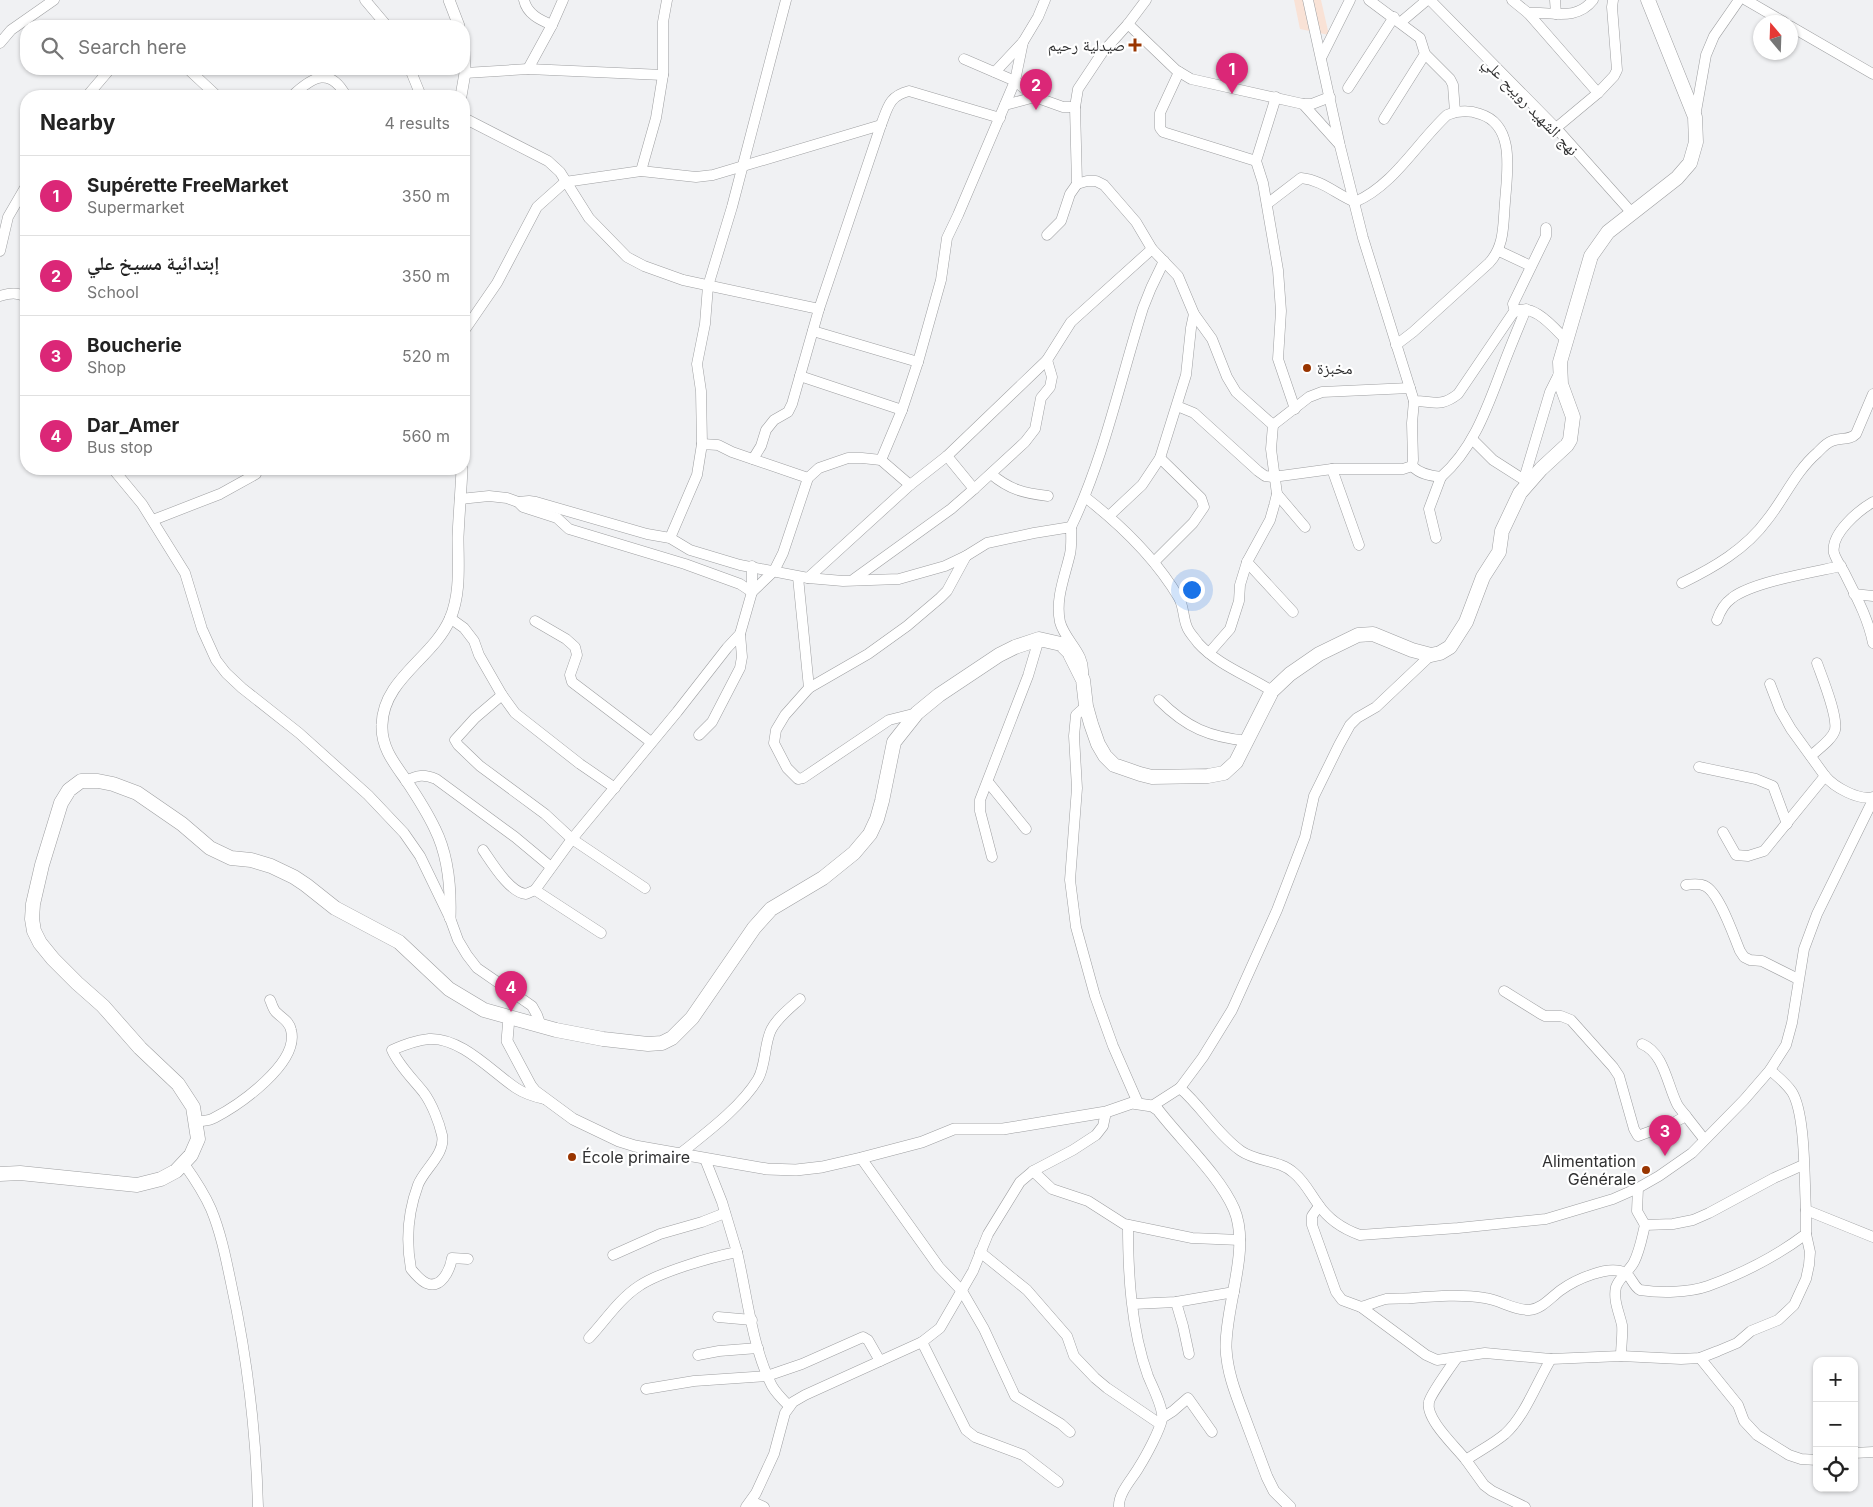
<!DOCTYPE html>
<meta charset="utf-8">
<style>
:root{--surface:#fff;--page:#f2f2f2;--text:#222;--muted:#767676;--line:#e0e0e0;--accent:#db2777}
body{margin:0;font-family:Inter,"Noto Naskh Arabic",sans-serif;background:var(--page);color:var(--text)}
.controls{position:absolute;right:15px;bottom:15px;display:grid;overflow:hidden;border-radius:10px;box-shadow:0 1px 4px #0004}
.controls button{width:45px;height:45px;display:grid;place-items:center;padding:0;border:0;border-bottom:1px solid var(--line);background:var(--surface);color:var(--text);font:25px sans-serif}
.compass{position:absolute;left:1753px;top:15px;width:45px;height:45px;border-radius:50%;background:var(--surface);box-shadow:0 1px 4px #0004;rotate:341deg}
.you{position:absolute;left:1191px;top:589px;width:18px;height:18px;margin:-12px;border:4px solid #fff;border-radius:50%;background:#1a73e8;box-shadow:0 0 0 8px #1a73e833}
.badge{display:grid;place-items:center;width:32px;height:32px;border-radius:50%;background:var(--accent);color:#fff;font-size:16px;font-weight:700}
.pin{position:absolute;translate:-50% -41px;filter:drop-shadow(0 1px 2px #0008)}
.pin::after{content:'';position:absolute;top:26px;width:18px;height:15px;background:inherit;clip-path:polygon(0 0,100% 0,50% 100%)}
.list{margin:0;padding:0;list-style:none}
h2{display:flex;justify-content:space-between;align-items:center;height:65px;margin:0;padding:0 20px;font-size:21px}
h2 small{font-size:16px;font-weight:400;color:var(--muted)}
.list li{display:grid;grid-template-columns:32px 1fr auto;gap:15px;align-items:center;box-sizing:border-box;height:80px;padding:0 20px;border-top:1px solid var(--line)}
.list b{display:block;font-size:19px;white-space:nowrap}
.list p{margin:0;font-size:16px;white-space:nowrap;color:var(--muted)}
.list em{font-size:16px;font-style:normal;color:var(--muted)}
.icon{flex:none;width:28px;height:28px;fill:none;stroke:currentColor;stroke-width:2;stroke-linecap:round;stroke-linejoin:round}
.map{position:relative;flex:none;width:1873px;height:1507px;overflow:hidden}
.search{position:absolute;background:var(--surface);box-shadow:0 1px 4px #0004;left:20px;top:20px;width:450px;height:55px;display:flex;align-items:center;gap:12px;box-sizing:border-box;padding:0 18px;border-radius:20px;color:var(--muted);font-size:19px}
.panel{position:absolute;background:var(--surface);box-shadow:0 1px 4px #0004;left:20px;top:90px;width:450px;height:385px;border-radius:20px}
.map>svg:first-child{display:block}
.commercial{fill:#f9e2d6}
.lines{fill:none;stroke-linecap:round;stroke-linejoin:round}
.minor-casing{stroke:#9e9fa1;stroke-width:11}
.tertiary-casing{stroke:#9e9fa1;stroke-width:12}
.secondary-casing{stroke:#9e9fa1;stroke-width:15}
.minor{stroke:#fff;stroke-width:10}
.tertiary{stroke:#fff;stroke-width:11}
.secondary{stroke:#fff;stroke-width:14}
.poi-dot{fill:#993500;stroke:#fff;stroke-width:2}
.labels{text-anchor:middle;stroke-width:4.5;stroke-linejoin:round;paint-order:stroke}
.poi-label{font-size:16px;fill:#313132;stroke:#fff;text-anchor:end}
.street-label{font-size:16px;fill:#313132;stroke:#fff}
</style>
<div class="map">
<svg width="1873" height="1507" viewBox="0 0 1873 1507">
<rect width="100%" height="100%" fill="#f0f1f3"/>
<path class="commercial" d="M 1294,0 L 1321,0 L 1329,35 L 1300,29 Z"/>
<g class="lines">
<g class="minor-casing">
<g id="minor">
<path d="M 365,0 L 387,26"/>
<path d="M 524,0 C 527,14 540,20 552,25"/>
<path d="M 1308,0 L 1340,146 L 1363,238 L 1414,401 C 1434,401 1440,408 1458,394 L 1513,313 C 1532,300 1554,328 1566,340"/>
<path d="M 1369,0 L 1420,38 L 1425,54 L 1450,79 L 1453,85 L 1455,112"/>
<path d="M 1430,0 L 1556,128 L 1632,213"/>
<path d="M 1512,0 L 1528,13 C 1551,11 1576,22 1593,0"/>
<path d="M 1555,0 L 1556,14"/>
<path d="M 1746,0 L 1784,22"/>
<path d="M 1528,13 L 1598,93"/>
<path d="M 1401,22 L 1427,0"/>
<path d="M 1128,24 L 1176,70 L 1191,79 L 1303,104 L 1312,104 L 1330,97"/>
<path d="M 1790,26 L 1873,74"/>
<path d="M 1023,42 L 1015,81 L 1035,97 L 1063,107 L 1075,107 L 1078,89 L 1102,53 L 1128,24 L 1146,0"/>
<path d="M 0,43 L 11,30 L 54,0"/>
<path d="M 1322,56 L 1350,0"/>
<path d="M 188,69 L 217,96"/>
<path d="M 410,69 L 421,96"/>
<path d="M 528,69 L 552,25 L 563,0"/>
<path d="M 995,72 L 1023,42 L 1038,17 L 1045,0"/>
<path d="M 1179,72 L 1160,113 L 1160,128 L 1163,132 L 1256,161"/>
<path d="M 465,73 L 528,69 L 663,75"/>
<path d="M 1348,88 L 1394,17"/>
<path d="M 87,96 L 110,69"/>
<path d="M 292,96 C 312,77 330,66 346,96"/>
<path d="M 1276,97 L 1256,161 L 1263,183 L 1278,270 L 1281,311 L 1278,359 L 1295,409"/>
<path d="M 1303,104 L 1339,144"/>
<path d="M 1005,105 L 1035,97"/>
<path d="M 1695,117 L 1706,55 L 1714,36 L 1739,0"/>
<path d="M 464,118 L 548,161 L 560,172 L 589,218 L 627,257 L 644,266 L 683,280 L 819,309"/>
<path d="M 1384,119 L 1425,54"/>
<path d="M 1556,128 L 1598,93 L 1614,76 L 1617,70 L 1612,7 L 1613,0"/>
<path d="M 641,171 L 656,118 L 663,75 L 663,22 L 667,0"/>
<path d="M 1077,184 L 1087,181 L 1096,181 L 1104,185 L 1136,222 L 1152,249 L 1178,276 L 1194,314 L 1212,339 L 1227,377 L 1236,392 L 1273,425 L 1271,449 L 1277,494 L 1274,506 L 1270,520 L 1247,562 L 1240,585 L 1239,601 L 1230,629 L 1209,653"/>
<path d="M 1267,204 L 1301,178 C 1322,180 1336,194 1355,202 C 1394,185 1416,144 1447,115 C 1457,111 1469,110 1480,114 C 1516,125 1507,173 1505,202 C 1503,224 1505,246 1489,263 L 1413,332 L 1396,345"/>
<path d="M 1047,235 L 1061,221 L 1070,194 L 1077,184 L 1075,107"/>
<path d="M 0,251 L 8,217 L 26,186"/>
<path d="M 1499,251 L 1531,266"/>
<path d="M 0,296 C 10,293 17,292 26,297"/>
<path d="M 1518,310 L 1514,308 L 1513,304 L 1546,236 L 1546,228"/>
<path d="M 464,331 L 497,283 L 537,207 L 565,182 L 641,171 L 696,177 L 713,175 L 881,125"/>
<path d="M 813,331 L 918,362"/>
<path d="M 800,376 L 902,410"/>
<path d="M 1177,406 L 1194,413 L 1258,471 L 1265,476 L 1273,477 L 1332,469 L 1403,469 L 1412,466 L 1413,460 L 1412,423 L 1414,401"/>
<path d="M 1273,425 L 1309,397 L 1322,392 L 1410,388"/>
<path d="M 1472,439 L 1493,460 L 1529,483"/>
<path d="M 702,444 L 701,391 L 697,364 L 705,324 L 708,286 L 732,207 L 786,0"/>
<path d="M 753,459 L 761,446 L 766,430 L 774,420 L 788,412 L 792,404 L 819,309 L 881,125 C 888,107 889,96 909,91 L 1000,118"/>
<path d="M 1412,466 C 1420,474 1430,476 1441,477 C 1472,450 1486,411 1500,374 C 1508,352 1517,331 1526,309"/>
<path d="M 113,469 L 142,504 L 185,573 L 202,629 L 216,660 L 226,673 L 242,688 L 299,733 L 368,795 L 404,833 L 420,856 L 450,918 L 458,940 L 467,955 L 477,968 L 532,1006 L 537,1015 L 541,1026"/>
<path d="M 1332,469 L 1359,545"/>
<path d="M 991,474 C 1010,490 1024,493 1048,496"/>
<path d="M 1524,479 L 1550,392 L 1559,374"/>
<path d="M 910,485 L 947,456 L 1047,360 L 1071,322 L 1152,249"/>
<path d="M 974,489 L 1025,442 L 1035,429 L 1041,398 L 1050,387 L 1052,377 L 1047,360"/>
<path d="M 1277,494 L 1305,527"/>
<path d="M 1085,497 C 1121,525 1156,559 1179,598 C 1184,607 1183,618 1187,627 C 1189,633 1195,638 1198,643 C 1218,665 1247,675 1272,691"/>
<path d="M 460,499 L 489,496 L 507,498 L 518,502 L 523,507 L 557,518 L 569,529 L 685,564 L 740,584 L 752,592 L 774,571 L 783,553 L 808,478 L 819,468 L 848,458 L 862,458 L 881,460 L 902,410 L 918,362 L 941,280 L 947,238 L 958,215 L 1015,81 L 964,59"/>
<path d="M 518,502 L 529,501 L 536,502 L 647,534 L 670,538 L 690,550 L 740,565 L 808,578 L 843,581 L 899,579 L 945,566 L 966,556 L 987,543 L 1034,533 L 1071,527 C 1071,535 1072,545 1070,554 C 1065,576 1055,599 1060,622 C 1065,641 1085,653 1083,674"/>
<path d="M 1873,502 C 1859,510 1830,534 1834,553 C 1836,560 1842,568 1845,574 C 1856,596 1868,618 1873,643"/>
<path d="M 1109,516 L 1142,485 L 1160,458 L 1186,375 L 1191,328 L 1194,314"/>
<path d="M 153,520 L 220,494 L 256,474 L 253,469"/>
<path d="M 1071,527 C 1104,458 1120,381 1143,308 L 1151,288 L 1164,261"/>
<path d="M 670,538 L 697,475 L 702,444 L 718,445 L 732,452 L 808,478"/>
<path d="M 1436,538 L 1429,509 L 1441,477"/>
<path d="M 1154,562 L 1193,523 L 1204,507 L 1201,498 L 1160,458"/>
<path d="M 1247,562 L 1293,612"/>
<path d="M 798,577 L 809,688"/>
<path d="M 808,578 L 910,485 L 881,460"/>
<path d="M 854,579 L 951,509 L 974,489 L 947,456"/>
<path d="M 1682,583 C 1713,568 1746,549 1767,520 C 1784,499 1796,471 1817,453 C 1821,449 1826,443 1832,441 C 1841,437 1849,441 1856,434 L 1873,394"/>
<path d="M 1854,594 L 1873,596"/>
<path d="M 450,618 L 464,628 L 474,641 L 479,655 L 502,695 L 515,713 L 580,764 L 615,788"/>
<path d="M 1717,620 C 1720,611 1725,603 1732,598 C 1752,582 1814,572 1841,566"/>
<path d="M 535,621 L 566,639 L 575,647 L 577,655 L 570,675 L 572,682 L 651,742"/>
<path d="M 1770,684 L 1780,710 L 1791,729 L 1825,776"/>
<path d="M 502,695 L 475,718 L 455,740 L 458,745 L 480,766 L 545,814 L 572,839 L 645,888"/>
<path d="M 1159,700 C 1187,728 1209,737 1248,741"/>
<path d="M 1086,706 L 1076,715 L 1074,736 L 1077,788 L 1070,880 L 1076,927 L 1095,996 L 1113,1046 L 1138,1103"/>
<path d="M 917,713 L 889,720 L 803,778 L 798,779 L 787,768 L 774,743 L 776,730 L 785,715 L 809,688 L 868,654 L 907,626 L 940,598 L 947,591 L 966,556"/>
<path d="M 699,735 L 712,722 L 740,668 L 742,657 L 740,634"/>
<path d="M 1811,756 C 1818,749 1832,740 1835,730 C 1838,716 1822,677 1817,663"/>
<path d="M 1699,767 L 1756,779 L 1773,786 L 1787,824"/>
<path d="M 406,781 C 417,775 424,774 436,779 L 515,837 L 551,867"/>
<path d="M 988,782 L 1026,829"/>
<path d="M 1723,832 L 1736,855 L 1748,856 L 1764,851 L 1825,776 C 1834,787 1859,801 1873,797"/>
<path d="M 483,850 C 492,863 510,893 526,894 L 535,890 L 572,839 L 677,712 L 727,648 L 740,634 L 752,592 L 752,566"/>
<path d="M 992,857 L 980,811 L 980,800 L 1028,676 L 1039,639"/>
<path d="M 1686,885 C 1692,884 1699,883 1705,886 C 1719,892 1734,937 1740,951 L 1744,957 L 1750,960 L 1762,961 L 1798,979"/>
<path d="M 535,890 L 601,933"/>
<path d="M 1504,991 L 1541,1014 L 1545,1016 L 1561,1016 L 1571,1020 L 1613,1067 L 1619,1076 L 1634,1129 L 1638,1136 L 1673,1123 L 1686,1116 L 1704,1139"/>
<path d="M 1642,1044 C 1664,1053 1667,1084 1677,1104 C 1679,1108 1683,1112 1686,1116"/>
<path d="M 1770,1070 C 1778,1077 1786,1083 1792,1092 C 1806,1115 1804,1181 1806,1210 L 1873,1237"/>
<path d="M 1180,1088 L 1203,1057 L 1232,1010 L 1277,910 L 1305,837 L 1314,796 L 1339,745 L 1350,725 L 1357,718 L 1376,707 L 1431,655"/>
<path d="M 1152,1106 L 1180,1088 C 1202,1107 1217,1134 1241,1151 C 1257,1162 1280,1160 1294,1173 C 1304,1181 1310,1193 1318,1204 C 1328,1219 1343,1229 1360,1235 L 1458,1228 L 1546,1219 L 1613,1199 L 1638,1188 L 1659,1176 L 1692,1153 L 1744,1100 L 1770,1070 L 1786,1045 L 1792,1023 L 1804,949 L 1817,914 L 1873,800"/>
<path d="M 195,1122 C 201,1121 209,1121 214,1118 C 239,1105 300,1063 291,1030 C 289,1021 283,1019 277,1013 C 273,1010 272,1004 270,1000"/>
<path d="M 681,1153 C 706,1133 741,1107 758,1079 C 766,1065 764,1045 771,1030 C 777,1018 790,1008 800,999"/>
<path d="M 861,1158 L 939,1267 L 962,1291 L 984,1329 L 1015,1396 L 1061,1424 L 1070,1432"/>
<path d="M 184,1164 C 194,1178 204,1193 211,1209 C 221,1233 226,1259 231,1283 C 247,1356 256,1432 258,1507"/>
<path d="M 1033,1171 L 1052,1189 L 1088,1201 L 1124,1224 L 1192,1238 L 1240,1240"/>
<path d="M 1638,1188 L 1637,1211 L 1645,1225 L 1673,1224 L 1693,1220 L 1709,1213 L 1774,1178 L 1803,1165"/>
<path d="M 1319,1206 L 1312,1216 L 1312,1225 L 1336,1292 L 1342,1300 L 1361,1307 L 1426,1355 L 1437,1360 L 1485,1353 L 1551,1359 L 1621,1356 L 1681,1359 L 1700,1358 L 1718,1351 L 1737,1343 L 1751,1331 L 1778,1320 L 1794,1305 L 1806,1279 L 1809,1265 L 1810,1252 L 1806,1234 L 1806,1210"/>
<path d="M 737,1252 C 747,1294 752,1347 772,1386 C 776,1393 783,1400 789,1406"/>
<path d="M 980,1252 L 1027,1290 L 1067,1336 L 1074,1356 L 1095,1378 L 1107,1388 L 1160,1424"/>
<path d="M 613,1255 L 660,1234 L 702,1222 L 725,1213"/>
<path d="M 468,1259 L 452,1258 C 450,1270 441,1290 426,1283 C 420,1280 415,1274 411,1269 C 406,1242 408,1212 418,1185 C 424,1169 446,1154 442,1135 C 439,1122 432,1104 424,1093 C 413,1079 399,1066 392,1050 C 404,1045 416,1040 429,1039 C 461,1037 492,1072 516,1088 C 525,1094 535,1097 545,1099"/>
<path d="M 1176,1302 L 1183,1326 L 1189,1354"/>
<path d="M 1133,1304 L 1176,1302 L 1234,1292"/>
<path d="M 1361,1307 C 1369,1305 1378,1301 1386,1299 C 1395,1298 1404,1299 1413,1298 C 1437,1296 1461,1294 1485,1298 C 1500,1300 1513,1310 1529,1310 C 1542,1309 1551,1297 1561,1290 C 1575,1280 1609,1264 1625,1273 C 1632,1277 1633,1286 1640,1290 C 1660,1293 1688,1293 1708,1286 C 1741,1274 1778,1255 1806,1234"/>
<path d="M 718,1317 L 752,1320"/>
<path d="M 589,1338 C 605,1321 619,1299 639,1286 C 660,1272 711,1257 737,1252 L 722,1202 L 705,1159"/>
<path d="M 922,1342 L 966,1430 L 975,1437 L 1023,1455 L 1058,1482"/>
<path d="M 698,1355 L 719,1351 L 758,1348"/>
<path d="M 1621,1356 C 1621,1346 1623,1334 1622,1325 C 1619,1312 1613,1300 1616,1287 C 1619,1278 1630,1270 1634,1262 C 1640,1250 1642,1237 1645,1225"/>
<path d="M 1700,1358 L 1738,1405 L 1744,1421 L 1757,1435 L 1789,1455 L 1801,1459 L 1817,1460"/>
<path d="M 1456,1359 C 1451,1366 1430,1396 1429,1402 C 1425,1419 1456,1447 1466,1460"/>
<path d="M 646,1389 L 694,1381 L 767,1376 L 802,1364 L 863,1337 L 868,1340 L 880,1361"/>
<path d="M 1162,1418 L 1173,1411 L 1188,1398 L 1212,1432"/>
<path d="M 1854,1453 L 1873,1452"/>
<path d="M 751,1501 L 764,1507"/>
<path d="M 746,1507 L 756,1493 L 774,1454 L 785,1413 L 793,1402 L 805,1395 L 922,1342 L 940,1328 L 973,1271 L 988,1234 L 1020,1182 L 1033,1171 L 1073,1150 L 1096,1135 L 1103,1126 L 1106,1112"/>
<path d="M 1119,1507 C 1118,1493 1133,1478 1139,1467 C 1146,1456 1160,1430 1162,1419 C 1164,1409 1152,1386 1148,1376 C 1131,1329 1128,1274 1128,1225"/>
<path d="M 1525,1507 L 1492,1491 L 1484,1485 L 1466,1460 C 1479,1451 1493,1444 1505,1434 C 1525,1416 1537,1382 1551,1359"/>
</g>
</g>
<g class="tertiary-casing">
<g id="tertiary">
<path d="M 449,0 L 459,26"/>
<path d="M 461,96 L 465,73 L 464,50"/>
<path d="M 450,918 C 451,889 448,855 435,829 C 427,812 416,795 406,780 C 394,763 381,747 382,725 C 383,679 433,658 450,619 C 461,593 458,565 458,537 C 459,514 461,491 462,469"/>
<path d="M 509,1018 L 507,1041 L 531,1086 L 535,1091 L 573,1119 L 619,1141 L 635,1146 L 767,1169 L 796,1170 L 822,1167 L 861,1158 L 922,1142 L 954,1129 L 1003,1129 L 1106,1112 L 1132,1103 L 1152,1106 L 1158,1110 C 1181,1140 1219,1175 1234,1209 C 1251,1249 1225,1306 1226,1348 C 1227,1371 1235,1392 1243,1413 C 1251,1434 1259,1456 1267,1477 L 1274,1491 L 1290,1507"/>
</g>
</g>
<g class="secondary-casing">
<path id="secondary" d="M 0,1174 L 20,1173 L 137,1185 L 161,1179 L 176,1171 L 191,1155 L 198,1139 L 193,1107 L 178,1084 L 140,1048 L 103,1006 L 77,983 L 53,959 L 40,943 L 34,931 L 32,919 L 33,904 L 42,865 L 61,803 L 69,790 L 81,781 L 98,781 L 113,784 L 137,793 L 182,824 L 210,848 L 231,858 L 251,860 L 271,866 L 294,877 L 306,885 L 335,908 L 399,942 L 449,989 L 484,1010 L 556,1030 L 603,1039 L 648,1044 L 662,1043 L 672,1038 L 692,1018 L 754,928 L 771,909 L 823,878 L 854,853 L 870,834 L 877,819 L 882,801 L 894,742 L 917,713 L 939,695 L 999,655 L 1015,647 L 1039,639 L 1061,644 L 1069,652 L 1083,680 L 1086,706 L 1091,724 L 1098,744 L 1105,756 L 1114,765 L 1140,774 L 1152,777 L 1208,776 L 1224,773 L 1236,762 L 1272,691 L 1290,674 L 1319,654 L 1358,635 L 1373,634 L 1412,650 L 1431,655 L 1440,653 L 1450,647 L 1466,622 L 1483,577 L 1499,552 L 1502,531 L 1520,493 L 1541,469 L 1567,445 L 1570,440 L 1573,417 L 1561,384 L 1560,362 L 1591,256 L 1608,232 L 1677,178 L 1690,163 L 1696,142 L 1695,117 L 1648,0"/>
</g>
<use href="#minor" class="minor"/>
<use href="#tertiary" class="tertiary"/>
<use href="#secondary" class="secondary"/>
</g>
<g class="poi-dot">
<path d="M1132.5 37.5h5v5h5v5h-5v5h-5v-5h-5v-5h5z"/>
<circle cx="1307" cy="368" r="5"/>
<circle cx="572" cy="1157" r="5"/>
<circle cx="1646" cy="1170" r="5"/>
</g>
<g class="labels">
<g class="poi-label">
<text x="1125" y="51">صيدلية رحيم</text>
<text x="1317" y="374" text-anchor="start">مخبزة</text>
<text x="582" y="1163" text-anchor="start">École primaire</text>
<text x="1636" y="1167">Alimentation<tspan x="1636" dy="18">Générale</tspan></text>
</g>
<g class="street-label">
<text transform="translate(1531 106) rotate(46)" y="6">نهج الشهيد رويبح علي</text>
</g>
</g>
</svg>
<div class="controls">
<button>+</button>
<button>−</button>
<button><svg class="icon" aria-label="locate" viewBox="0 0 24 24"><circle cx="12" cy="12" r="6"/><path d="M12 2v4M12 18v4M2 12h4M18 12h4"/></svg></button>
</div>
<svg class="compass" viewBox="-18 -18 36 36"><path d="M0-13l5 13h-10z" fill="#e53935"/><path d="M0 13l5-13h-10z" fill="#767676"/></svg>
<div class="you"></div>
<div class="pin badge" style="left:1232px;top:94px">1</div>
<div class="pin badge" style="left:1036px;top:110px">2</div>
<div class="pin badge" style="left:1665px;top:1156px">3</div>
<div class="pin badge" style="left:511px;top:1012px">4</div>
<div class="search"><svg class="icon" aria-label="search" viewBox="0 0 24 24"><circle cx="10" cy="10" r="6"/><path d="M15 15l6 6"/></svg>Search here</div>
<section class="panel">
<h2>Nearby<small>4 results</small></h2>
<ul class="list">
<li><span class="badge">1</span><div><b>Supérette FreeMarket</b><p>Supermarket</p></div><em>350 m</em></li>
<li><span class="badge">2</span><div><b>إبتدائية مسيخ علي</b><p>School</p></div><em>350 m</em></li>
<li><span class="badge">3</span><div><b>Boucherie</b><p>Shop</p></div><em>520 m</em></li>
<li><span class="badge">4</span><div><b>Dar_Amer</b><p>Bus stop</p></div><em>560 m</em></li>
</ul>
</section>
</div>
